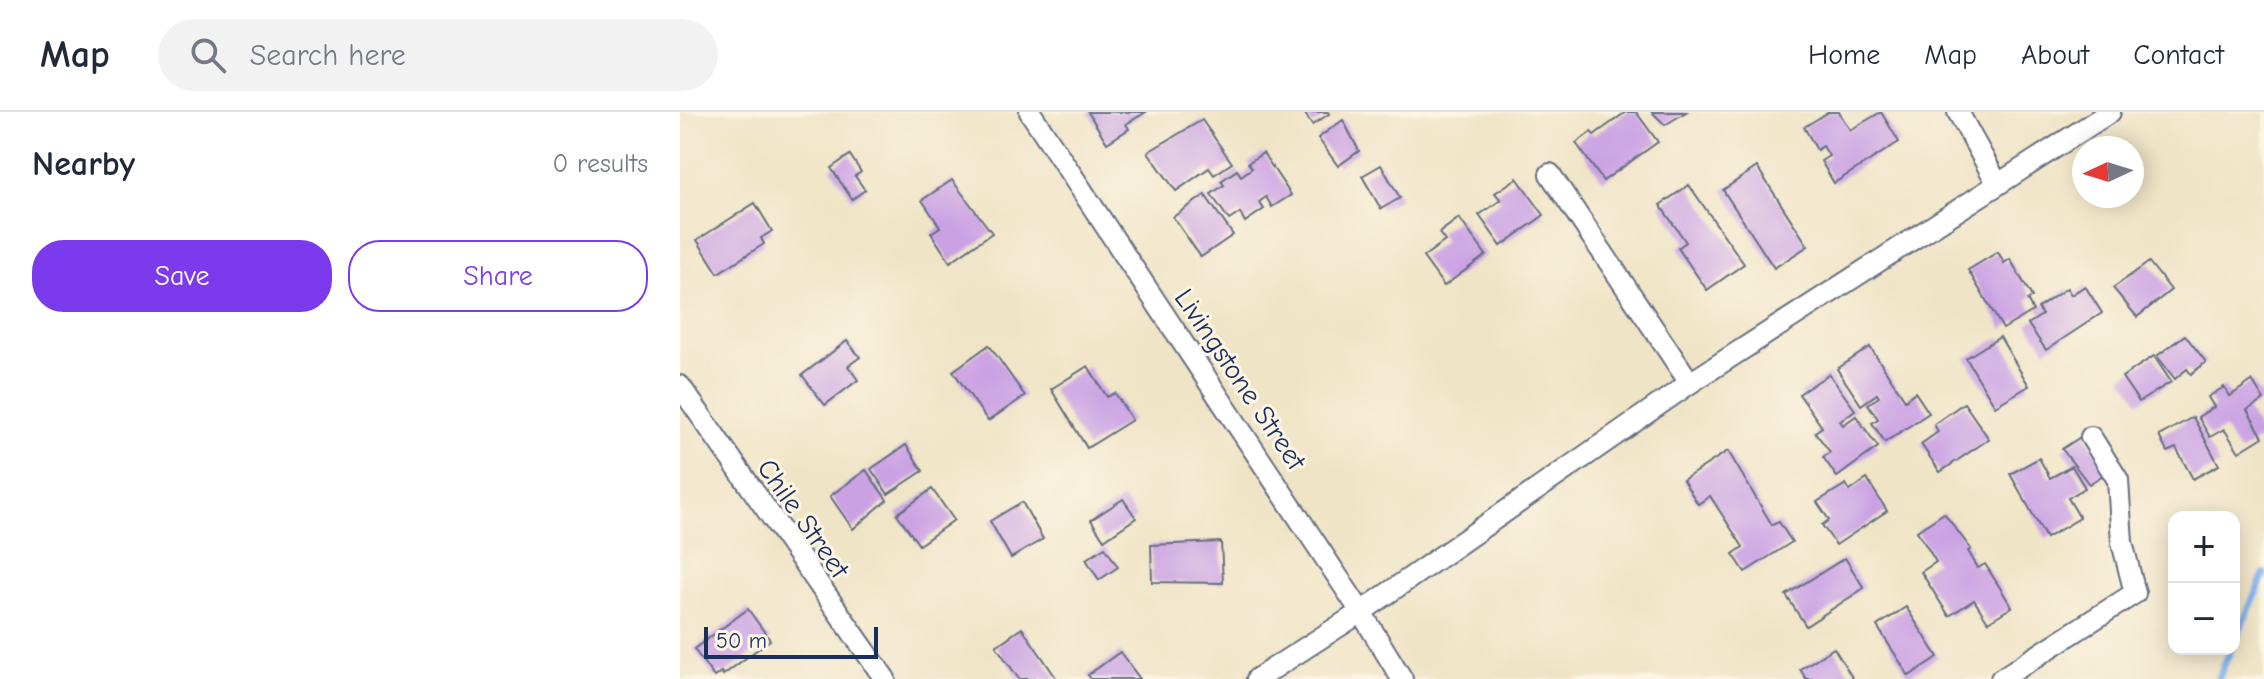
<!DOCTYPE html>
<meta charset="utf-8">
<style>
:root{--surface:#fff;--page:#f2f2f3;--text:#1f2937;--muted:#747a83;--line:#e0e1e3;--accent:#7c3aed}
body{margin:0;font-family:"Comic Neue",sans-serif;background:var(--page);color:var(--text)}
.controls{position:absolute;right:24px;bottom:24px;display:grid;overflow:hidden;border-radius:16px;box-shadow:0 4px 20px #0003}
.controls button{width:72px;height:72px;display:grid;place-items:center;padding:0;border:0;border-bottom:2px solid var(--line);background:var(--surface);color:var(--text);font:40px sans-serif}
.compass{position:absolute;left:1392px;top:24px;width:72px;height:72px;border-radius:50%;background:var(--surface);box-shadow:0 4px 20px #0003;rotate:266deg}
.scale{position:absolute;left:24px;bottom:20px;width:174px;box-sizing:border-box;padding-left:8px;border:4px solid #1b2f5e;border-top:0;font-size:22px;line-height:28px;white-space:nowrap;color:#1b2f5e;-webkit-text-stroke:6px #fcf5e5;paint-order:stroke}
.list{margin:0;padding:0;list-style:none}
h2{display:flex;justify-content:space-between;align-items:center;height:104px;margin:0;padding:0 32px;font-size:34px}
h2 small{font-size:26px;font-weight:400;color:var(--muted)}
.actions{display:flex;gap:16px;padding:24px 32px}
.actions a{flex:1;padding:18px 0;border:2px solid var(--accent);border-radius:32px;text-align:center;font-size:28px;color:var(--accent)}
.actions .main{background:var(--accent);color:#fff}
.icon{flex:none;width:44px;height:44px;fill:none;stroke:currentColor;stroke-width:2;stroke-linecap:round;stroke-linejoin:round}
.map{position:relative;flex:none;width:1584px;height:567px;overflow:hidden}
header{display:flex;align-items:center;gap:48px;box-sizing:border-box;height:112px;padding:0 40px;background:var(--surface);border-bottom:2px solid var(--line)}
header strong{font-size:38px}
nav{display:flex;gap:44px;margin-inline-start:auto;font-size:28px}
.search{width:560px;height:72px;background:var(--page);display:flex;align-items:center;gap:20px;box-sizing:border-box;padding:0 28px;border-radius:44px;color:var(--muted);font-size:30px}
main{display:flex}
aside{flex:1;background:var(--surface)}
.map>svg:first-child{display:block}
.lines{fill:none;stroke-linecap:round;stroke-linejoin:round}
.stream{stroke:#83b3ee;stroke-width:7}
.building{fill:#caa2e4}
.minor-casing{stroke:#666e82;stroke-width:24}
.minor{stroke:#fff;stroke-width:20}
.labels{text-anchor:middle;stroke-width:6;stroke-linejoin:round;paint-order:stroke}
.street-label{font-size:28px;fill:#1b2f5e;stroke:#fcf5e5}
</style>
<header>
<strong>Map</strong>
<div class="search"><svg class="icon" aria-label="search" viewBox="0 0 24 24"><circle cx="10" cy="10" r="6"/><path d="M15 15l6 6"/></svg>Search here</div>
<nav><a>Home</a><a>Map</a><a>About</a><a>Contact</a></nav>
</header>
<main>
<aside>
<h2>Nearby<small>0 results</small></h2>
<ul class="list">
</ul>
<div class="actions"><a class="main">Save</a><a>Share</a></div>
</aside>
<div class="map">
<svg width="1584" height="567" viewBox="0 0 1584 567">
<rect width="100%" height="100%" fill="#fcf5e5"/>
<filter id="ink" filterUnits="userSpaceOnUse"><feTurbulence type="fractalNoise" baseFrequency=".0125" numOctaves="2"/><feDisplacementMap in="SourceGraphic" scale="16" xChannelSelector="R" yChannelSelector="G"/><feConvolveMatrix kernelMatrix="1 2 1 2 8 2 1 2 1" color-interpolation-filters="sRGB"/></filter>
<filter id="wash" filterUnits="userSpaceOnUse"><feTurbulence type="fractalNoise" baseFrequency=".006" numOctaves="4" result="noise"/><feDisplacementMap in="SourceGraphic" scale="32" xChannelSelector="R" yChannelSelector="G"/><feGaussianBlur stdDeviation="1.8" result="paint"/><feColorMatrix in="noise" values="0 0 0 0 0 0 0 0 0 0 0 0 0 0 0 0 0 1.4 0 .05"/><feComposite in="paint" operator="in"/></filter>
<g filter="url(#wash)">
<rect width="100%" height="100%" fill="#f0e4c6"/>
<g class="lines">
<g class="stream">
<path d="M 1554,531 L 1584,462"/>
<path d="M 1538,567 L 1551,537"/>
</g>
</g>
<g id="blocks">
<g class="building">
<path d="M 408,0 L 466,0 L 446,12 L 449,17 L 427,31 Z"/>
<path d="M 624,0 L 648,0 L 649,2 L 632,13 Z"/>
<path d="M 946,0 L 956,0 L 978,30 L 923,69 L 896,31 L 911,20 L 914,23 Z"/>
<path d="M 972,0 L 1006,0 L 985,13 Z"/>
<path d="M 1149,0 L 1159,0 L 1170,18 L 1201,0 L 1219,30 L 1154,71 L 1141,49 L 1149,44 L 1143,34 L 1137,38 L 1124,15 Z"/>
<path d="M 522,8 L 552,51 L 534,63 L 529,56 L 496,79 L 468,40 Z"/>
<path d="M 663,8 L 679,39 L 658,54 L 638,26 Z"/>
<path d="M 583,41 L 611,83 L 592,95 L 586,85 L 579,90 L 584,97 L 565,110 L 560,101 L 549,108 L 531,82 L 544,73 L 541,69 L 557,58 L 561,64 L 572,56 L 568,51 Z"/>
<path d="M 170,43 L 181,60 L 175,64 L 185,78 L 172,87 L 151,56 Z"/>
<path d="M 701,53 L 720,86 L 701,97 L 682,64 Z"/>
<path d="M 1077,55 L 1128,134 L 1094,156 L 1043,78 Z"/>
<path d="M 837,66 L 864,103 L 821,134 L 799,103 L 821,88 L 815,81 Z"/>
<path d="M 272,68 L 312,121 L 270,150 L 251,121 L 260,115 L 242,88 Z"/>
<path d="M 1009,73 L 1064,152 L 1027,178 L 998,136 L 1006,130 L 980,93 Z"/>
<path d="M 525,83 L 553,123 L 521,145 L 493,105 Z"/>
<path d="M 75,91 L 92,119 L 81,126 L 84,132 L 38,161 L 17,128 Z"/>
<path d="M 779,106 L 806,143 L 764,174 L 743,145 L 765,129 L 759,121 Z"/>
<path d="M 1318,140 L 1324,151 L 1330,147 L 1352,185 L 1347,188 L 1353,199 L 1323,217 L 1288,158 Z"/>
<path d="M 1469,150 L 1491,178 L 1457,205 L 1433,176 Z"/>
<path d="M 1405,174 L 1422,201 L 1366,238 L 1348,212 L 1362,203 L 1358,196 L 1387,176 L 1391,183 Z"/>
<path d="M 1505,223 L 1526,250 L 1511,262 L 1507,257 L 1495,267 L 1477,244 Z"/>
<path d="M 1320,225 L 1349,274 L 1315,294 L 1286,246 Z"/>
<path d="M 167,229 L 180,245 L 168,254 L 178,268 L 145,293 L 122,263 Z"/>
<path d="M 309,233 L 345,284 L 308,309 L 273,259 Z"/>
<path d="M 1190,235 L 1225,288 L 1235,280 L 1249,301 L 1205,330 L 1192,311 L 1198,307 L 1188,292 L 1199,285 L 1197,282 L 1181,293 L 1157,257 Z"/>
<path d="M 1474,244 L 1491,270 L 1459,290 L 1442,265 Z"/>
<path d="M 408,254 L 427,285 L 435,281 L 452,308 L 407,336 L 371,277 Z"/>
<path d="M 1149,262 L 1175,298 L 1160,309 L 1163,313 L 1176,304 L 1198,335 L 1157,365 L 1143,345 L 1150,340 L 1135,320 L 1142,315 L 1119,282 Z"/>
<path d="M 1572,269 L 1584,288 L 1567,298 L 1583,325 L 1559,340 L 1544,317 L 1530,325 L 1518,305 L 1534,295 L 1528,285 L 1544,275 L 1550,284 Z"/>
<path d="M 1284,291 L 1309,327 L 1260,360 L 1241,332 L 1258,320 L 1254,312 Z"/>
<path d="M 1513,305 L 1539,353 L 1513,367 L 1496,336 L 1487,340 L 1479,324 Z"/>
<path d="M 1405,322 L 1428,360 L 1409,372 L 1382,337 Z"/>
<path d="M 226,333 L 243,359 L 208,382 L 191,357 Z"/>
<path d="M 1048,339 L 1092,413 L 1099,410 L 1112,430 L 1065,460 L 1053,442 L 1063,435 L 1030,384 L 1018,392 L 1003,368 Z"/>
<path d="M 1359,346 L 1370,366 L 1392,354 L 1405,376 L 1388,386 L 1400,406 L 1366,426 L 1330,362 Z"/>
<path d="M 186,358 L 207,388 L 173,417 L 150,384 Z"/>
<path d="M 1187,367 L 1207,399 L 1156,433 L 1142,413 L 1149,408 L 1137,390 L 1166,372 L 1170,379 Z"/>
<path d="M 252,377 L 274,408 L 239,433 L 217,402 Z"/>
<path d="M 443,387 L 456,406 L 424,428 L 411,408 Z"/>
<path d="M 342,390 L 363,427 L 331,446 L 310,409 Z"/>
<path d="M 1264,401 L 1291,437 L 1288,439 L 1298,456 L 1305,452 L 1332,495 L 1308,510 L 1294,488 L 1269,504 L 1241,460 L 1256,450 L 1237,419 Z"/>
<path d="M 541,430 L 543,471 L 472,470 L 471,433 Z"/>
<path d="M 425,435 L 438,455 L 419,468 L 406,447 Z"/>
<path d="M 1165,446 L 1184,476 L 1126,514 L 1106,483 Z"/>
<path d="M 1226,495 L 1258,545 L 1229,564 L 1197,514 Z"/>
<path d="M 68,497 L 90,528 L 43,563 L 41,560 L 34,565 L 14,537 Z"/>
<path d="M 342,516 L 377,567 L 339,567 L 316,534 Z"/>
<path d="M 1154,536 L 1173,567 L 1126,567 L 1120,557 Z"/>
<path d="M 440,540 L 460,567 L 411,567 L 408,563 Z"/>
</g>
</g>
</g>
<g filter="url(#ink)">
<use href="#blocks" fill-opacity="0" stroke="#666e82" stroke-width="2"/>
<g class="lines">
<g class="minor-casing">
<g id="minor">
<path d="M 350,0 L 681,500 L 722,567"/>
<path d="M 1278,0 L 1317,71"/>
<path d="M 870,62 L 1010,271"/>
<path d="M 0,274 L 205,567"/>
<path d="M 577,567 L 681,500 L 1010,271 L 1430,0"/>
<path d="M 1321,567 L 1455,481 L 1442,430 L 1438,368 L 1411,325"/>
</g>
</g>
<use href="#minor" class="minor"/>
</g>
</g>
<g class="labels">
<g class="street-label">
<text transform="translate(561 267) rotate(56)" y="10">Livingstone Street</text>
<text transform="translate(124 406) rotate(55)" y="10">Chile Street</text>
</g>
</g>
</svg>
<div class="controls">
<button>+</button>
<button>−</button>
</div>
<svg class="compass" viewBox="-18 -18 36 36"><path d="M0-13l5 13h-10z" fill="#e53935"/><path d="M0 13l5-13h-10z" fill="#747a83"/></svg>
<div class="scale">50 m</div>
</div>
</main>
